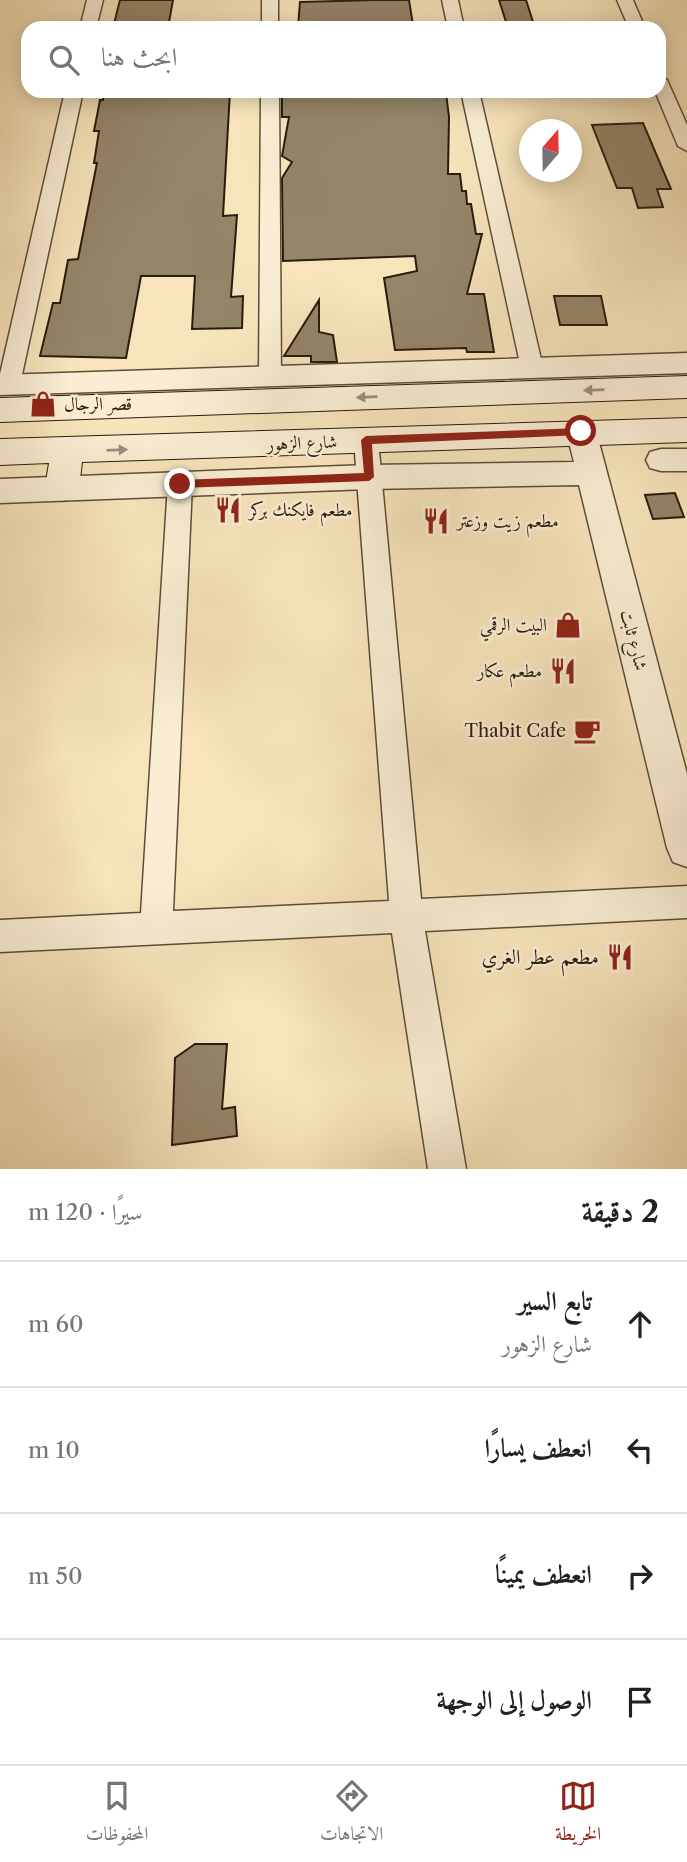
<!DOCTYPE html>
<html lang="ar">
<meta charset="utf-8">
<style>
:root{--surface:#fff;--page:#f6f6f6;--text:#202124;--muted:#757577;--line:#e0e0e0;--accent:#8f2418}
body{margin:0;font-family:"Libre Caslon Text",Amiri,serif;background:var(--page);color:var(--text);direction:rtl}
.compass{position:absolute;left:519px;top:119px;width:63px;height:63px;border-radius:50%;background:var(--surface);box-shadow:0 4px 18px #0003;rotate:20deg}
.stop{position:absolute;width:21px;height:21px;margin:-16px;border:5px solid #8f2418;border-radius:50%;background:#fff}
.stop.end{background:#8f2418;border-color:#fff;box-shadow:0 2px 7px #0008}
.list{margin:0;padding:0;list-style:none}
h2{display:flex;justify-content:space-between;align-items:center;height:91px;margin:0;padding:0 28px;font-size:30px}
h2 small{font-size:23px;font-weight:400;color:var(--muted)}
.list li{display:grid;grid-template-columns:46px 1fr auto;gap:21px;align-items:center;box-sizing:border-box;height:126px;padding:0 28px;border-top:2px solid var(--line)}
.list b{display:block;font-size:26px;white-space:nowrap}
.list p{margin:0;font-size:23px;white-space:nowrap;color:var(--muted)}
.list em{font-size:23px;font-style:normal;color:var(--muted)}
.icon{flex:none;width:38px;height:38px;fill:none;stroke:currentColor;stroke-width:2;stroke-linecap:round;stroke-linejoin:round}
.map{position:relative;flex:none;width:687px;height:1169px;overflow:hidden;direction:ltr}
.search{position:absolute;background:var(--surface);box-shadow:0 4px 18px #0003;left:21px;right:21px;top:21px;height:77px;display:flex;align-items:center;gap:18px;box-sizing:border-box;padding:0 24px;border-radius:21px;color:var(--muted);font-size:26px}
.sheet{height:595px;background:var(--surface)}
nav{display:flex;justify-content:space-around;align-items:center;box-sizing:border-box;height:98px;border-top:2px solid var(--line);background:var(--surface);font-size:19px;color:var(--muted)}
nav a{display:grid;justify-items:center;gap:4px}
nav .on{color:var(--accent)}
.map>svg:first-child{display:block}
.building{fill:#948468;stroke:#291b0e;stroke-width:2}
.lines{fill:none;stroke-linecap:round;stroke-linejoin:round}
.minor-casing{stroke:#5c4d39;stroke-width:3}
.tertiary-casing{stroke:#5c4d39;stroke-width:3}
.secondary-casing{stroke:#291b0e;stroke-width:2}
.minor{fill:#faedd3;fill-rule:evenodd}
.tertiary{fill:#faedd3;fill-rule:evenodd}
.secondary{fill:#faedd3;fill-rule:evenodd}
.oneway{fill:#9c8e7a}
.route{fill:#8f2418}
.labels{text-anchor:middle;stroke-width:5;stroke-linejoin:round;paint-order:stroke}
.poi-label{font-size:18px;fill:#291b0e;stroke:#faedd3;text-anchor:start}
.street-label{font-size:18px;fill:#291b0e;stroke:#faedd3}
.near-poi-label{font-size:21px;fill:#291b0e;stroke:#faedd3;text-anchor:end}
</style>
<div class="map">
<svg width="687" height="1169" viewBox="0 0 687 1169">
<rect width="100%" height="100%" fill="#f7e4bb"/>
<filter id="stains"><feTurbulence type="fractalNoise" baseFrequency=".00286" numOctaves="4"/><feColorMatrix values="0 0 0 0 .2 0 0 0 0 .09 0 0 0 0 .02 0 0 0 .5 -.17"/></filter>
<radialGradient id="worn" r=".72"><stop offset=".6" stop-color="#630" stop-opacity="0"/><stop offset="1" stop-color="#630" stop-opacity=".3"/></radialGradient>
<g class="building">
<path d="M 120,0 L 173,0 L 168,28 L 113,28 Z"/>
<path d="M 374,0 L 409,0 L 413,25 L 327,23 L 327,26 L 298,27 L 300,2 Z"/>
<path d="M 499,0 L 526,0 L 535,28 L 508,28 Z"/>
<path d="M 112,91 L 230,91 L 223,216 L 237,215 L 231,297 L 243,296 L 242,328 L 192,329 L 195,276 L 141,276 L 126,358 L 40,356 L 53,303 L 60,303 L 68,260 L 78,259 L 97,163 L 94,163 L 99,131 L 94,131 L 100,100 L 103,100 L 104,92 Z"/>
<path d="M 412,91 L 412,93 L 446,93 L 449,117 L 448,174 L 460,174 L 462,191 L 466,191 L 467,204 L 471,204 L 476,234 L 482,234 L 467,294 L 484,294 L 494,352 L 467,352 L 466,348 L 395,350 L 384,278 L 417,271 L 415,256 L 283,261 L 282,178 L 292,162 L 282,156 L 289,117 L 282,117 L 282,92 Z"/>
<path d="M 643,123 L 671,189 L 657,189 L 663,207 L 638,208 L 632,188 L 617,188 L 592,125 Z"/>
<path d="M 554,296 L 601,296 L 607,325 L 560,325 Z"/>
<path d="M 319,300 L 319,332 L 333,335 L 337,362 L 311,362 L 311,356 L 284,356 Z"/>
<path d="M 675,493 L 684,517 L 653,519 L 645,495 Z"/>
<path d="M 195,1044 L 227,1044 L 222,1109 L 235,1107 L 237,1136 L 172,1145 L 175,1058 Z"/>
</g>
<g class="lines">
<g class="minor-casing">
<g id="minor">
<path d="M 87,0 L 103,0 L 96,28 L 80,28 Z"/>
<rect x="262" y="0" width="16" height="28"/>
<path d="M 442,0 L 458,0 L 464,28 L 448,28 Z"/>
<path d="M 617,0 L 633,0 L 645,28 L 629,28 Z"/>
<path d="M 659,75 L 667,80 L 687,125 L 687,151 L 678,146 L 655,91 L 659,91 Z"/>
<path d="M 65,91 L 83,91 L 20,384 L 17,390 L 9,392 L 0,388 L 0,374 Z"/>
<path d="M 261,91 L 279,91 L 281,376 L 278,382 L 270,384 L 262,382 L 259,376 Z"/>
<path d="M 461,91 L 479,91 L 543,368 L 540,374 L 532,376 L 524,374 L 521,368 Z"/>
<path d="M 366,431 L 374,434 L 378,440 L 421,899 L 687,886 L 687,918 L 425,931 L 466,1169 L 428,1169 L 392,933 L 0,952 L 0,920 L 141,913 L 168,484 L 171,477 L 180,475 L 189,477 L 192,484 L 173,911 L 389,901 L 354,440 L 358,434 Z"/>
</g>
</g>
<g class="tertiary-casing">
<g id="tertiary">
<path d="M 687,353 L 687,373 L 0,395 L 0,375 Z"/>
<path d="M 581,420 L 591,423 L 596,431 L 687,774 L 687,867 L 673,862 L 667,848 L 579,485 L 369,489 L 0,503 L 0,479 L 369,465 L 574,462 L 566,431 L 571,423 Z"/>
<path d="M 661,449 L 687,449 L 687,471 L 661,471 L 650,468 L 646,460 L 650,452 Z"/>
</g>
</g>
<g class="secondary-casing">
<g id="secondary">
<path d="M 687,376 L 687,398 L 0,422 L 0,398 Z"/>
<path d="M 687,418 L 687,442 L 82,462 L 79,488 L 74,497 L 62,501 L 50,497 L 45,488 L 49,463 L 0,465 L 0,439 Z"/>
</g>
</g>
<use href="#minor" class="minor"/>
<use href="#tertiary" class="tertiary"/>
<use href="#secondary" class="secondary"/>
</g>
<defs><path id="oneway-solid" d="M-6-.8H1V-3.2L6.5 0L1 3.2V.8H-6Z" transform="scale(1.75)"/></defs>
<g class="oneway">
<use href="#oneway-solid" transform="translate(594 390) rotate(178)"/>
<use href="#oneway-solid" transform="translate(367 397) rotate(178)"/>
<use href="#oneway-solid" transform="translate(117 450) rotate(-2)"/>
</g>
<path class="route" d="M 581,428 L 586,431 L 581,435 L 372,444 L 374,477 L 369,481 L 180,488 L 175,484 L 180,480 L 364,473 L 361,440 L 366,436 Z"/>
<defs>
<g id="shop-bare" transform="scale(2.1)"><path d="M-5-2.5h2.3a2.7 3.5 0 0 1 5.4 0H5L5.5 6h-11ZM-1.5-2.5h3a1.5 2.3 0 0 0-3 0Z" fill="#8f2418" stroke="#faedd3" stroke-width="2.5" paint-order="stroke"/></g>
<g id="restaurant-bare" transform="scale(2.1)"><path d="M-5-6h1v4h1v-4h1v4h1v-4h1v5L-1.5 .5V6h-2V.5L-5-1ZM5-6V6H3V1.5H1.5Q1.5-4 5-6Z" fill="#8f2418" stroke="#faedd3" stroke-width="2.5" paint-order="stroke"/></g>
<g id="cafe-bare" transform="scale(2.1)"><path d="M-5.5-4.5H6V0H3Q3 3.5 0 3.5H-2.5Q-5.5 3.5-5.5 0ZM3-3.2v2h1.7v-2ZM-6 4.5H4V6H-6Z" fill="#8f2418" stroke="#faedd3" stroke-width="2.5" paint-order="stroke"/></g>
</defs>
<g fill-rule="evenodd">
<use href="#shop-bare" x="43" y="404"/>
<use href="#restaurant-bare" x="228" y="510"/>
<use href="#restaurant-bare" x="436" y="521"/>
<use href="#shop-bare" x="568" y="625"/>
<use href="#restaurant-bare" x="563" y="671"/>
<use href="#cafe-bare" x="587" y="731"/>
<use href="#restaurant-bare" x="620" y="957"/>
</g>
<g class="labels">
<g class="poi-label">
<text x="64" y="410">قصر الرجال</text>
<text x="249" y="516">مطعم فايكنك بركر</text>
<text x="457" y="527">مطعم زيت وزعتر</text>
<text x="547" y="631" text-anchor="end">البيت الرقمي</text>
<text x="542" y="677" text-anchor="end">مطعم عكار</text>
<text x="566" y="737" text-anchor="end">Thabit Cafe</text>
</g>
<g class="street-label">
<text transform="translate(302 443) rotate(-2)" y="6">شارع الزهور</text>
<text transform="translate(634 640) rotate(76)" y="6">شارع ثابت</text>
</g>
<g class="near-poi-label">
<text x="599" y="964">مطعم عطر الغري</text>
</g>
</g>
<rect width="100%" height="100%" filter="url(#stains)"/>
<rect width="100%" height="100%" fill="url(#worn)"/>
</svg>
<svg class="compass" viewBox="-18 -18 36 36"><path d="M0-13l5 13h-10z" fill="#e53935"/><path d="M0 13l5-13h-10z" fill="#757577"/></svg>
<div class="stop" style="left:581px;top:431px"></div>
<div class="stop end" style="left:180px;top:484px"></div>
<div class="search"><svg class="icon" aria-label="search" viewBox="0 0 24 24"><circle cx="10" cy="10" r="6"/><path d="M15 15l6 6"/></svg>ابحث هنا</div>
</div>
<section class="sheet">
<h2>2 دقيقة<small>سيرًا · 120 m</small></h2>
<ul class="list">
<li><svg class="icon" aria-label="ahead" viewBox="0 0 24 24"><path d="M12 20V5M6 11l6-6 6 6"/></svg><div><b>تابع السير</b><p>شارع الزهور</p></div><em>60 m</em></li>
<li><svg class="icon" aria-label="left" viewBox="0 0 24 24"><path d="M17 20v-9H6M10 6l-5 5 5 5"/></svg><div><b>انعطف يسارًا</b></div><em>10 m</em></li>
<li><svg class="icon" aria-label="right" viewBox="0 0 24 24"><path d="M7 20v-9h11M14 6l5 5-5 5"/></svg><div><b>انعطف يمينًا</b></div><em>50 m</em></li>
<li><svg class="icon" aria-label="arrive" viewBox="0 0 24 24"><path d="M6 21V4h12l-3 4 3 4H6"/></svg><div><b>الوصول إلى الوجهة</b></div></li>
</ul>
</section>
<nav>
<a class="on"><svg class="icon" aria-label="map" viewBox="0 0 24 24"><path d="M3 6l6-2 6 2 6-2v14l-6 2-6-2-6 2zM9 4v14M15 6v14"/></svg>الخريطة</a>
<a><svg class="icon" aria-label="directions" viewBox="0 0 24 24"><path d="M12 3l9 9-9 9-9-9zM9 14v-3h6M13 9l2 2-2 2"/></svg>الاتجاهات</a>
<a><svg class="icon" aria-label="saved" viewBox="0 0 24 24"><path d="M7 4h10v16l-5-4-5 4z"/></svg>المحفوظات</a>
</nav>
